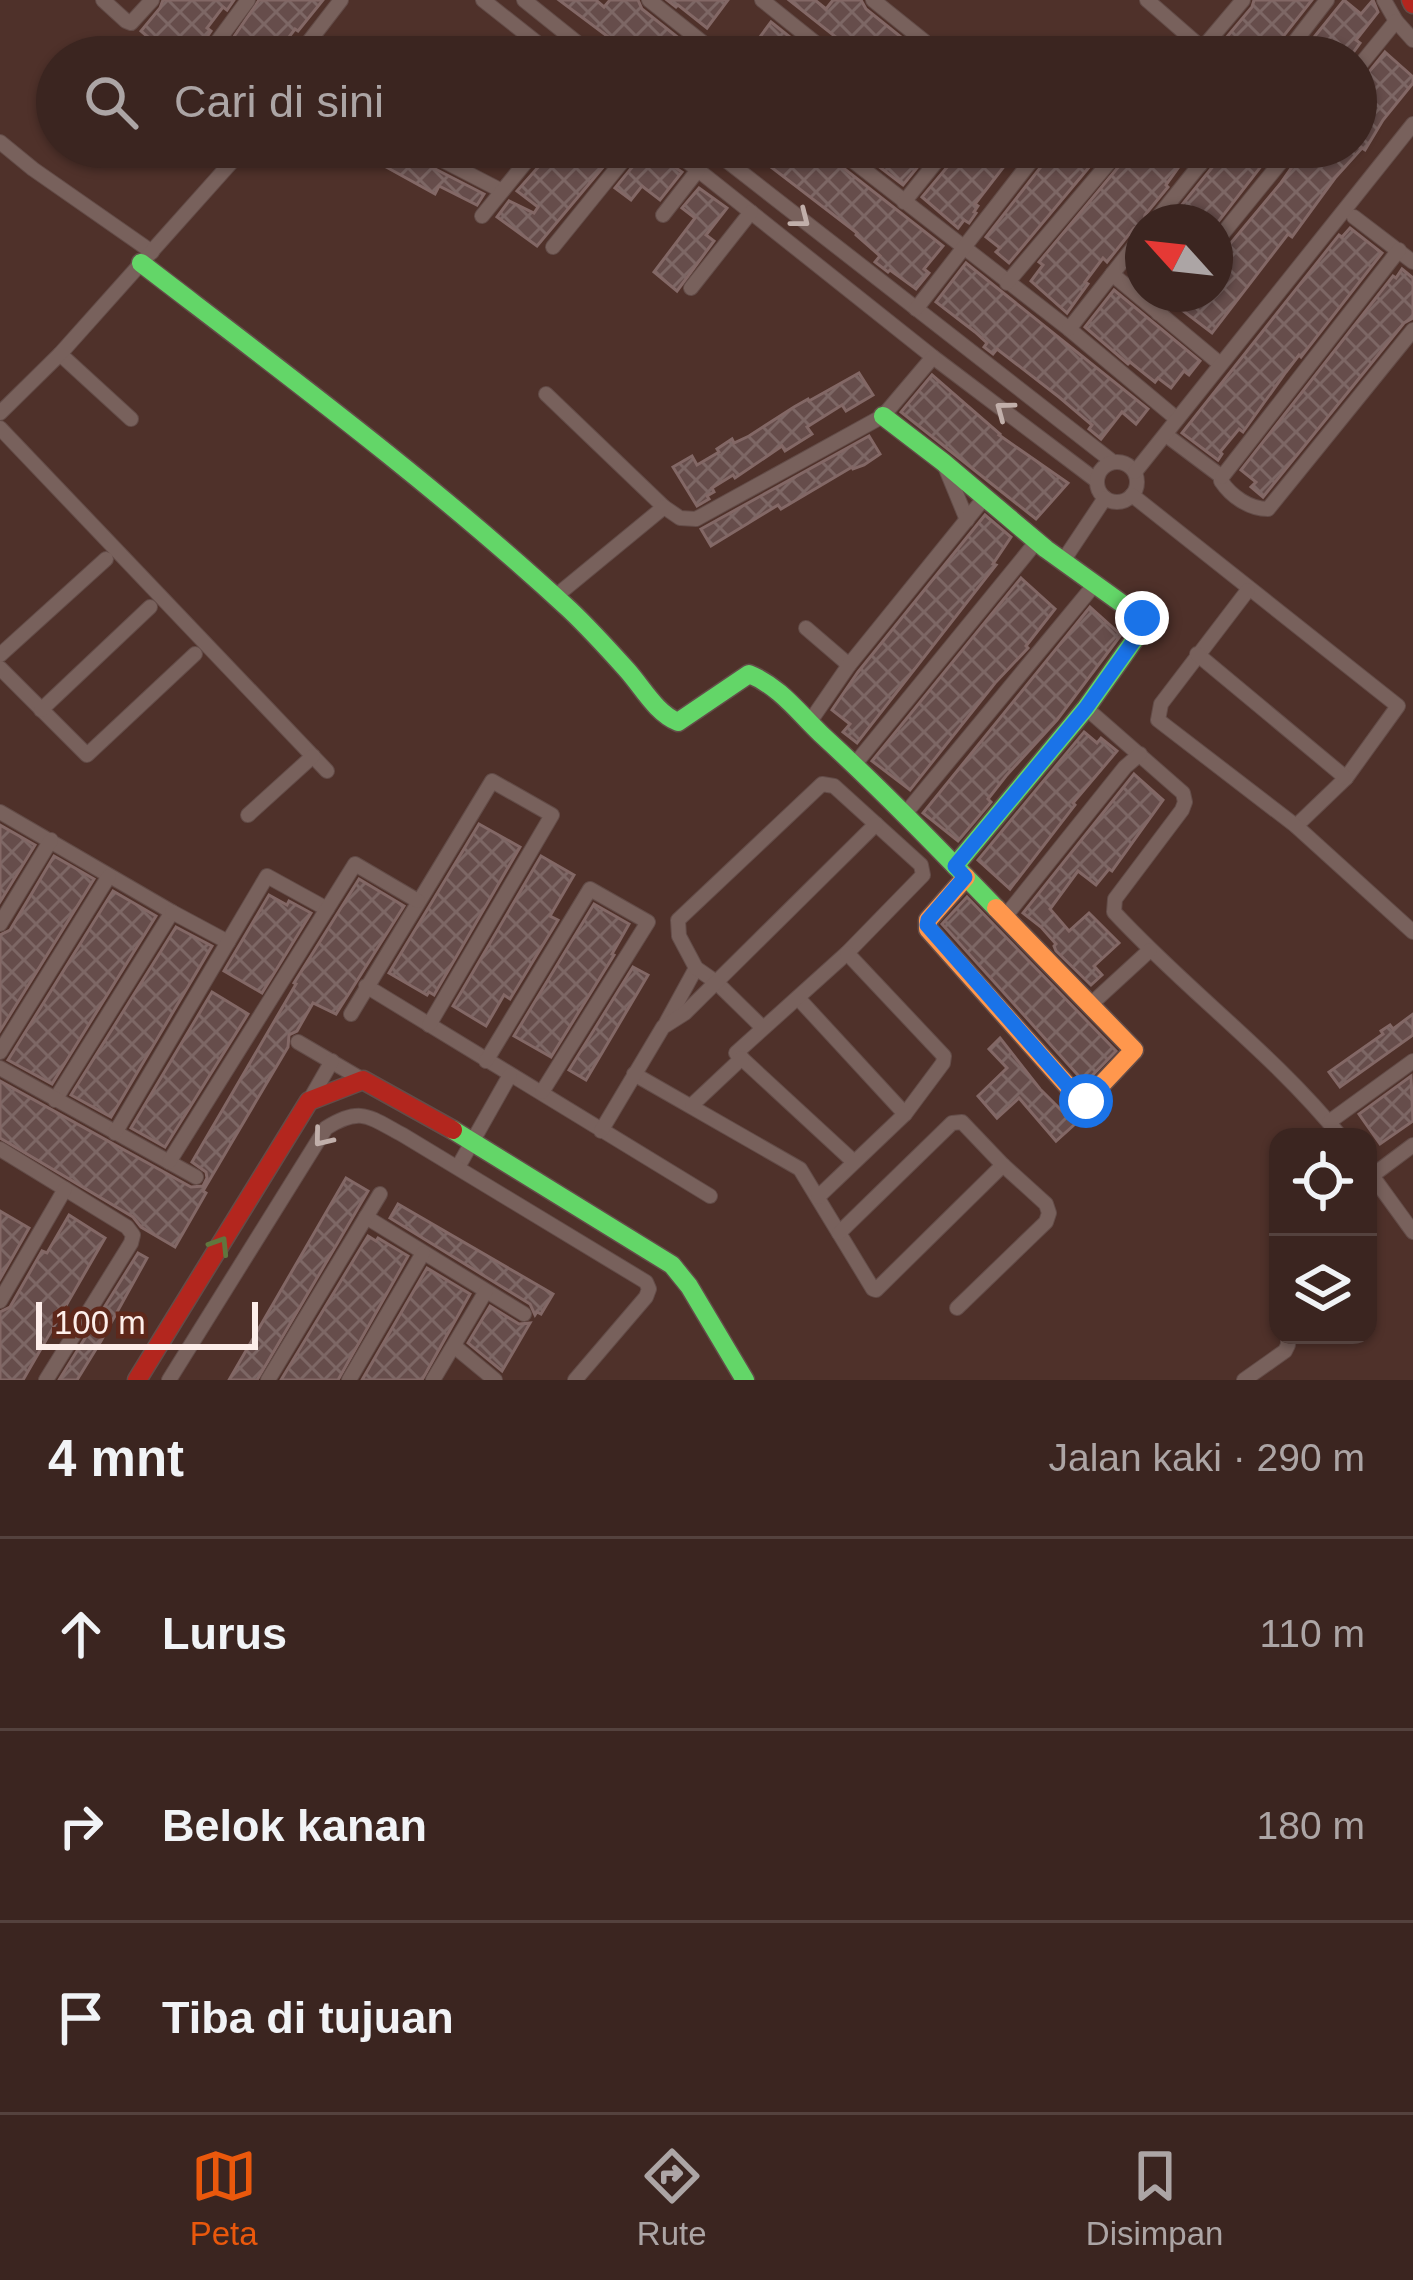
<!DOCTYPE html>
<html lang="id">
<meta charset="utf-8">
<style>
:root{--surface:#3b2520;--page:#46312d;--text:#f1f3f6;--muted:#aca5a5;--line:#54423e;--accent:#ea580c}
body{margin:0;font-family:Helvetica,sans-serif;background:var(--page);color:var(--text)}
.controls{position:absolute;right:36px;bottom:36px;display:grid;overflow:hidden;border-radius:24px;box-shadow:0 3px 9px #0004}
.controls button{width:108px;height:108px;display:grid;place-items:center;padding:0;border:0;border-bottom:3px solid var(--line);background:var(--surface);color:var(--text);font:60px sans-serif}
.compass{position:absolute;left:1125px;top:204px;width:108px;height:108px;border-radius:50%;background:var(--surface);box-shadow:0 3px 9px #0004;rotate:297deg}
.scale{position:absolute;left:36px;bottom:30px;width:222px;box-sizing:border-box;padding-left:12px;border:6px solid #fdeeea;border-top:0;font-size:33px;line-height:42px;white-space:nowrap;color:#fdeeea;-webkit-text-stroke:9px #5e281b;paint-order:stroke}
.stop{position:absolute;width:36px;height:36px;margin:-27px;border:9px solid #1a73e8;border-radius:50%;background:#fff}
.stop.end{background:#1a73e8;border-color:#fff;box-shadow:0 3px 12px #0008}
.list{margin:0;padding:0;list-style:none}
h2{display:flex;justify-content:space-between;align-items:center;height:156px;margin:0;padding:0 48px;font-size:51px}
h2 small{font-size:39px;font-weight:400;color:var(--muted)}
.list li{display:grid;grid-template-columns:78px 1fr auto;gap:36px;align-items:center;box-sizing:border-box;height:192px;padding:0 48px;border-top:3px solid var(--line)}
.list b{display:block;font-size:45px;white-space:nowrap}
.list em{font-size:39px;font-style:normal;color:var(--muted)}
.icon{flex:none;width:66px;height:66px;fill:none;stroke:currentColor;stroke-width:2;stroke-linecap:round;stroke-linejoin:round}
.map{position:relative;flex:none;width:1413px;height:1380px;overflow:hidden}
.search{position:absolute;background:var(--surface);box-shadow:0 3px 9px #0004;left:36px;right:36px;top:36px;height:132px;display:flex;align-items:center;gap:30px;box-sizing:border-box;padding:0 42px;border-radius:66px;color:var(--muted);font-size:45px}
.sheet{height:732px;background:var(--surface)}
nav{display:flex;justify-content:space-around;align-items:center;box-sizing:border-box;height:168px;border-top:3px solid var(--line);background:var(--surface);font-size:33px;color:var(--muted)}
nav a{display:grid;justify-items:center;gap:6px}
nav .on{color:var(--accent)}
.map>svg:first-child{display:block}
.building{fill:url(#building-cross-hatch);stroke:#836866;stroke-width:3}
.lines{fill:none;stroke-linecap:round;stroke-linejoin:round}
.street-casing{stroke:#634c48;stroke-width:16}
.fast-casing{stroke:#634c48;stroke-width:21}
.slow-casing{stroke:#634c48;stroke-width:21}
.jam-casing{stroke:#634c48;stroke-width:21}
.street{stroke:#78615c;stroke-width:14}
.fast{stroke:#63d668;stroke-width:18}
.slow{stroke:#ff974d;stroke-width:18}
.jam{stroke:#b3261e;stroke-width:18}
.oneway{stroke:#c1afaa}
.oneway2{stroke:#60763e}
.route{stroke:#1a73e8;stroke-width:15}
</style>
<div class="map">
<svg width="1413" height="1380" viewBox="0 0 1413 1380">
<defs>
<pattern id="building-cross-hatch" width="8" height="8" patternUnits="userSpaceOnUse" patternTransform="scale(3)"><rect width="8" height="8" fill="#664d4b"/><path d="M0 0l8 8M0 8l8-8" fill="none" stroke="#7d6765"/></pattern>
</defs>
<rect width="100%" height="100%" fill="#4f312a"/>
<g class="building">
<path d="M 163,0 L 234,0 L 227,10 L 223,7 L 207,28 L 211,31 L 204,41 L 200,38 L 186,57 L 171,57 L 141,31 L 160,8 Z"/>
<path d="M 259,0 L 323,0 L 298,31 L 295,29 L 274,57 L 220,57 Z"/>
<path d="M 559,0 L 596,0 L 604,7 L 610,0 L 638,0 L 642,9 L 690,47 L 682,57 L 635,57 Z"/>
<path d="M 667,0 L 728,0 L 707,28 L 678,5 L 676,7 Z"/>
<path d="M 789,0 L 815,0 L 826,9 L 833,0 L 861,0 L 866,9 L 916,49 L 910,57 L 861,57 Z"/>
<path d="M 1254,0 L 1312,0 L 1267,57 L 1210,57 L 1252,7 Z"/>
<path d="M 1344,0 L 1361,14 L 1373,0 L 1378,12 L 1356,40 L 1360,43 L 1350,57 L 1298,57 Z"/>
<path d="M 771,22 L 815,57 L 745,57 Z"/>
<path d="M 1385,52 L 1413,77 L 1413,83 L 1383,120 L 1365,150 L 1362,148 L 1335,178 L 1292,237 L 1288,234 L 1212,333 L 1178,307 L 1188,294 L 1215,294 L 1215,262 L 1280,184 L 1306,147 L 1361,147 L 1356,143 L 1356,88 Z"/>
<path d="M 350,147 L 402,147 L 412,157 L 484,194 L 477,205 L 439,186 L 435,194 Z"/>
<path d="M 556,147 L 620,147 L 537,246 L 497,217 L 509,201 L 534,213 L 538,207 L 517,191 Z"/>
<path d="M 645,147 L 682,172 L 660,200 L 642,186 L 631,200 L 615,188 L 643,154 Z"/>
<path d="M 745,147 L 775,147 L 787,157 L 795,147 L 821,147 L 828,156 L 943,246 L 924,269 L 929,273 L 916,289 L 890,270 L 888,272 L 875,262 L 880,256 L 856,235 L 857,233 Z"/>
<path d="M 879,147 L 934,147 L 903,185 L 869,159 Z"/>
<path d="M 964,147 L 1019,147 L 975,204 L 978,206 L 974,212 L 976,213 L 969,223 L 964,220 L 958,228 L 922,197 Z"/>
<path d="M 1053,147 L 1106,147 L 1009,263 L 996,252 L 1000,248 L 986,237 L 1051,154 Z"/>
<path d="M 1135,147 L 1168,147 L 1171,155 L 1181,164 L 1166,185 L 1168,187 L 1145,215 L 1143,224 L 1134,228 L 1107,262 L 1103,258 L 1085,282 L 1088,284 L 1067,313 L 1031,281 L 1043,265 L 1039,262 Z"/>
<path d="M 1225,147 L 1276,147 L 1218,222 L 1168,222 L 1223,154 Z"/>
<path d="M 699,188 L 727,208 L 706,235 L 714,241 L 677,291 L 654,272 L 695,218 L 682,208 Z"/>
<path d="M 1350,228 L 1382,253 L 1301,357 L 1299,355 L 1286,372 L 1243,432 L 1239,429 L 1220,452 L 1222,454 L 1218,460 L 1182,433 L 1339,235 L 1342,237 Z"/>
<path d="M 966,263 L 1148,409 L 1136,424 L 1122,412 L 1101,439 L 1089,429 L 1092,425 L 1059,397 L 997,349 L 993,354 L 984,347 L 987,343 L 975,332 L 936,302 Z"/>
<path d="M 1402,269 L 1413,278 L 1413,318 L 1404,323 L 1263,497 L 1251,487 L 1256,482 L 1241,470 L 1393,276 L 1396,278 Z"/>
<path d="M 1114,290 L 1200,361 L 1189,375 L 1184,371 L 1171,388 L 1158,378 L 1155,382 L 1130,362 L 1128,364 L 1085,327 Z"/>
<path d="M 859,373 L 873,395 L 846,411 L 842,405 L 807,427 L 812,434 L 785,451 L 782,446 L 735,478 L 733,475 L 712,488 L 714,492 L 707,496 L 709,499 L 697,506 L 673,467 L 692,456 L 697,465 L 719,452 L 717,449 L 732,439 L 734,443 L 749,436 L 794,407 L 808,399 L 809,401 Z"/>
<path d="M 932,375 L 1000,434 L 999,435 L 1068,483 L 1036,519 L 901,412 Z"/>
<path d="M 869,436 L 880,454 L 864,465 L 853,469 L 852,467 L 781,509 L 778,505 L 711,546 L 701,529 Z"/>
<path d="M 985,515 L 1011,537 L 993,564 L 996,565 L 857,743 L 843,732 L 850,724 L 832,710 L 858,672 Z"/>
<path d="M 1021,578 L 1055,609 L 1026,646 L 1028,648 L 995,683 L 910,790 L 872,761 Z"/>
<path d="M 1090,607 L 1121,635 L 1057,720 L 1006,776 L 988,799 L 991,802 L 958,841 L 923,813 Z"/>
<path d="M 1084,732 L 1097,743 L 1101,738 L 1117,751 L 1073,803 L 1075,805 L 1010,889 L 978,860 Z"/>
<path d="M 1134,774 L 1163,800 L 1112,871 L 1109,869 L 1096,885 L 1078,871 L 1050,909 L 1069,931 L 1089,913 L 1119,943 L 1094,966 L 1102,975 L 1091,985 L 1056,951 L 1054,946 L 1056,944 L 1041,927 L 1023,913 Z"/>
<path d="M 479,824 L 520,847 L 434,995 L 429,992 L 427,995 L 389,973 Z"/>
<path d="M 0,825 L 35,845 L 0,902 Z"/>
<path d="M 54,856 L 94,879 L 0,1031 L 0,935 L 10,930 Z"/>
<path d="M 541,856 L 574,875 L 550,916 L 558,920 L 510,999 L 504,995 L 486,1026 L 453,1006 Z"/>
<path d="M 359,879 L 404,906 L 336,1014 L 313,1003 L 297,1031 L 289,1035 L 288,1047 L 203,1191 L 206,1193 L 175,1247 L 141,1227 L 133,1217 L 0,1138 L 0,1081 L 191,1187 L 203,1186 L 207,1178 L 206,1172 L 192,1162 L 296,984 L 294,983 Z"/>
<path d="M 113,891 L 156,916 L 52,1084 L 8,1060 Z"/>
<path d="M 269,895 L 287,905 L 289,901 L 311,913 L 262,993 L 224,971 Z"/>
<path d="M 967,897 L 1116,1051 L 1085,1083 L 942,924 Z"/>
<path d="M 594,904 L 629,924 L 612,954 L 614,955 L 551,1057 L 514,1036 Z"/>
<path d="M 176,927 L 212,946 L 111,1117 L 71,1095 Z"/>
<path d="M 633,967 L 648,975 L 586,1080 L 569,1070 Z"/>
<path d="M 212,992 L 248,1014 L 165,1147 L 131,1128 Z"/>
<path d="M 1413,1014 L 1413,1035 L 1340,1087 L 1329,1072 L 1383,1034 L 1381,1031 L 1390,1025 L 1393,1029 Z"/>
<path d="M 1000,1038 L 1040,1089 L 1075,1124 L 1056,1141 L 1019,1098 L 997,1118 L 978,1096 L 1007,1068 L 989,1049 Z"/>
<path d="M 1411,1076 L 1413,1121 L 1380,1144 L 1359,1114 Z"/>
<path d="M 346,1178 L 368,1191 L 354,1215 L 257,1380 L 229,1380 Z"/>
<path d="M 398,1204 L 553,1294 L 541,1314 L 537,1312 L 535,1315 L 530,1304 L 390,1218 Z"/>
<path d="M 0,1211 L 29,1228 L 0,1279 Z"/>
<path d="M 69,1215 L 105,1238 L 23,1380 L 0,1380 L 0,1312 L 10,1307 L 42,1251 L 47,1253 Z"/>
<path d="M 368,1236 L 376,1241 L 378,1238 L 408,1256 L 338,1380 L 281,1380 Z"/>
<path d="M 138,1253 L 147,1258 L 101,1341 L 77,1380 L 59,1380 Z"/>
<path d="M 427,1268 L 470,1294 L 422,1380 L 362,1380 Z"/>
<path d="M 490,1306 L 519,1324 L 530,1323 L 502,1371 L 468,1343 Z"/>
</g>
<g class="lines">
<g class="street-casing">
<g id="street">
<path d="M 103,0 L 126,21 L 131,23 L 152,0"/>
<path d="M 483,0 L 555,57"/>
<path d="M 524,0 L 595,57"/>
<path d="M 649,0 L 721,57"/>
<path d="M 762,0 L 833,57"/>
<path d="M 873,0 L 924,41 L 937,57"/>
<path d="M 1147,0 L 1202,48"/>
<path d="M 1384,0 L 1396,21 L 1413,40"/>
<path d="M 206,57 L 248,0"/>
<path d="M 297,57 L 341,0"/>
<path d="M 1195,57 L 1243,0"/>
<path d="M 1283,57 L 1327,0"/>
<path d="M 1356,70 L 1396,21"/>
<path d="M 0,142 L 33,169 L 152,252"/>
<path d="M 417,147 L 502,191"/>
<path d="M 669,147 L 933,357 L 1097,481"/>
<path d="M 709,147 L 1113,462"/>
<path d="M 835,147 L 1069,329 L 1177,419"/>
<path d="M 1179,147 L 1200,165"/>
<path d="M 904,202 L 948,147"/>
<path d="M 663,215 L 698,170"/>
<path d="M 482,216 L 538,147"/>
<path d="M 1354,217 L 1413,262"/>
<path d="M 1154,222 L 1214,147"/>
<path d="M 1215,243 L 1293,147"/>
<path d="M 553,247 L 634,147"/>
<path d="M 1112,274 L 1219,363"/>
<path d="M 1007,283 L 1122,147"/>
<path d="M 691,288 L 751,212"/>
<path d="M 916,309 L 1042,147"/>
<path d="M 1158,313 L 1173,294"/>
<path d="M 1069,329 L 1143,235"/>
<path d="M 60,354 L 131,419"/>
<path d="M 546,394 L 664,507 L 680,518 L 696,519 L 883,416 L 933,357"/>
<path d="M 0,413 L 60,354 L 245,147"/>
<path d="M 0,428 L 327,771"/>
<path d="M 1166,435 L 1222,477 L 1221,481 C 1231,496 1249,509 1268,509 L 1413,330"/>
<circle cx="1117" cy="482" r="20"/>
<path d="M 944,464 L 967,520"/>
<path d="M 1135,472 L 1413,124"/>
<path d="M 1222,477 L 1399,250"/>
<path d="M 1132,495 L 1398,706 L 1346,778 L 1296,826"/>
<path d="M 1063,561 L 1105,498"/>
<path d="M 1248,590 L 1161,704 L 1158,720 L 1296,826 L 1413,932"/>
<path d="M 562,591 L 664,507"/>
<path d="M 806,628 L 849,665"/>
<path d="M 1197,654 L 1346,778"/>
<path d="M 0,655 L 106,559"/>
<path d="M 0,668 L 87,755 L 195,654"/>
<path d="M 1086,708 L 1183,793 L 1185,802 L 1182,810 L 1115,899 L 1114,912 C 1186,990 1274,1054 1341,1137"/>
<path d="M 41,710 L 150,607"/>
<path d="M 809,723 L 849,665 L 985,497"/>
<path d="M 855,764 L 1037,541"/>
<path d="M 0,812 L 172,912 L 55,1100"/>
<path d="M 905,814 L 1095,584"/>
<path d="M 248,815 L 313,756"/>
<path d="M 172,912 L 228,942"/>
<path d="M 1004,918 L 1125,767 L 1140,754"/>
<path d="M 0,924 L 51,840"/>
<path d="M 366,986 L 710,1196"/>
<path d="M 798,998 L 905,1114"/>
<path d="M 1089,1006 L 1150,950"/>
<path d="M 351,1014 L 492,781 L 552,815 L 429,1025"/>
<path d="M 666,1023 L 696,968"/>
<path d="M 763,1028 L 716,982 L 696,968 L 679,936 L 678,920 L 822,784 L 834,786 L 921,865 L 923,875 L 847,953 L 736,1053 L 854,1162"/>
<path d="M 298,1042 L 363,1080"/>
<path d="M 0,1052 L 109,876"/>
<path d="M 486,1061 L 590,889 L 648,922 L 542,1092"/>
<path d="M 0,1068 L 196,1177"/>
<path d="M 634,1074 L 800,1169 L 873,1289 L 876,1290 L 1003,1165"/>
<path d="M 309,1101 L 332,1061"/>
<path d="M 692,1105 L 742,1058"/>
<path d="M 1329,1122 L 1413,1061"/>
<path d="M 601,1131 L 663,1027 L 685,1013 L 876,824"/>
<path d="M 115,1133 L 267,876 L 327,909"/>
<path d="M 0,1149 L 127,1227 L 133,1235 L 131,1243 L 46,1380"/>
<path d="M 169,1162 L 355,864 L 418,901"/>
<path d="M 458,1167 L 510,1075"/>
<path d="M 1368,1170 L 1413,1232"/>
<path d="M 1373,1175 L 1413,1145"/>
<path d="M 818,1197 L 905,1114 L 943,1063 L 944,1056 L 847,953"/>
<path d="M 366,1217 L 524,1314"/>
<path d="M 839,1233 L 952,1123 L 962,1122 L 1003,1165 L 1046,1204 L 1049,1213 L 1046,1222 L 957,1308"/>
<path d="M 0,1301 L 65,1189"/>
<path d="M 454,1346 L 495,1380"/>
<path d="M 169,1380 L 326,1128 C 361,1106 369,1117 403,1135 L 646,1282 L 649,1289 L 646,1297 L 575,1380"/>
<path d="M 268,1380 L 380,1194"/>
<path d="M 349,1380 L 423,1253"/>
<path d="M 433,1380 L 486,1291"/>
<path d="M 1244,1380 L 1285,1351 L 1288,1345 L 1288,1335"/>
</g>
</g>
<g class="fast-casing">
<g id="fast">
<path d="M 141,263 C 287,375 435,485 570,610 C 590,629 609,650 627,670 C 643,688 656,713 678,722 L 749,674 C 779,686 799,713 821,734 C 882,790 939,849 996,908"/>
<path d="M 883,416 L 943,462 L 1046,549 L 1142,618 L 1140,632 L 1086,708 L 955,866"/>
<path d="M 453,1130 L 672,1265 L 689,1286 L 745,1380"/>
</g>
</g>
<g class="slow-casing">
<path id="slow" d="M 966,877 L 928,920 L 928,929 L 1082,1102 L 1086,1101 L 1134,1050 L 996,908"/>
</g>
<g class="jam-casing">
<g id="jam">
<path d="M 1411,0 L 1413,4"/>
<path d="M 137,1380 L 309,1101 L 363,1080 L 453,1130"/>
</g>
</g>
<use href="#street" class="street"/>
<use href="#fast" class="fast"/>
<use href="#slow" class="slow"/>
<use href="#jam" class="jam"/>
</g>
<defs><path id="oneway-chevron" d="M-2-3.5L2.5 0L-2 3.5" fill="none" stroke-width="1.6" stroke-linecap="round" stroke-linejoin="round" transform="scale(3)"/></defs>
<g class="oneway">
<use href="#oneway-chevron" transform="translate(801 219) rotate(38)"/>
<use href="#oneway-chevron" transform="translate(1004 410) rotate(-143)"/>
<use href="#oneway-chevron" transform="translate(322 1138) rotate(129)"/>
</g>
<use class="oneway2" href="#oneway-chevron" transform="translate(220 1245) rotate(-58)"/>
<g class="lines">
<path class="route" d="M 1086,1101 L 1082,1102 L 927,925 L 928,920 L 965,877 L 955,866 L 1086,708 L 1140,632 L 1142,618"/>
</g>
</svg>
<div class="controls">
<button><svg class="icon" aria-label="locate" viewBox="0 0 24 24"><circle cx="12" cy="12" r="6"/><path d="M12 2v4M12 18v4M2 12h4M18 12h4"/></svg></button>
<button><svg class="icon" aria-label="layers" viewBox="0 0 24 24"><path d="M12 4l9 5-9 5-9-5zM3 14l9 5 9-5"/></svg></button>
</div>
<svg class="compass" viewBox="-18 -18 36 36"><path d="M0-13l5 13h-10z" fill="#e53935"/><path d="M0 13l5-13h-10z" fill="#aca5a5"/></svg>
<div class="scale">100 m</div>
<div class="stop" style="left:1086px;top:1101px"></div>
<div class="stop end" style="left:1142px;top:618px"></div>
<div class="search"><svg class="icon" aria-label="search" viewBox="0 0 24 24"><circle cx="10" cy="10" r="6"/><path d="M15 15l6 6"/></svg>Cari di sini</div>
</div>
<section class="sheet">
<h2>4 mnt<small>Jalan kaki · 290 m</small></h2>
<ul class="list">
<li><svg class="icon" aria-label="ahead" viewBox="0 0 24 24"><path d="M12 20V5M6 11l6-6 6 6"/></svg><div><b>Lurus</b></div><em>110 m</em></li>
<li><svg class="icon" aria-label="right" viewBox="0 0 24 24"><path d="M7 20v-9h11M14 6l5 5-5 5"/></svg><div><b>Belok kanan</b></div><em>180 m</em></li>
<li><svg class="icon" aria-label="arrive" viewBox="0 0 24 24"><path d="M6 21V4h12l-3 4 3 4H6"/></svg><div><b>Tiba di tujuan</b></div></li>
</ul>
</section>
<nav>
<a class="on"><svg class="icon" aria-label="map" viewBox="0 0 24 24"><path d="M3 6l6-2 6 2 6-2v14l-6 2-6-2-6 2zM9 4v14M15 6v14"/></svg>Peta</a>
<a><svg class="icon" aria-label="directions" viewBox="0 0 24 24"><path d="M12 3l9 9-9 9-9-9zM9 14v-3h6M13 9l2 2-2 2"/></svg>Rute</a>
<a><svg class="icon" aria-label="saved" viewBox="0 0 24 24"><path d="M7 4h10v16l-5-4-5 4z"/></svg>Disimpan</a>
</nav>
